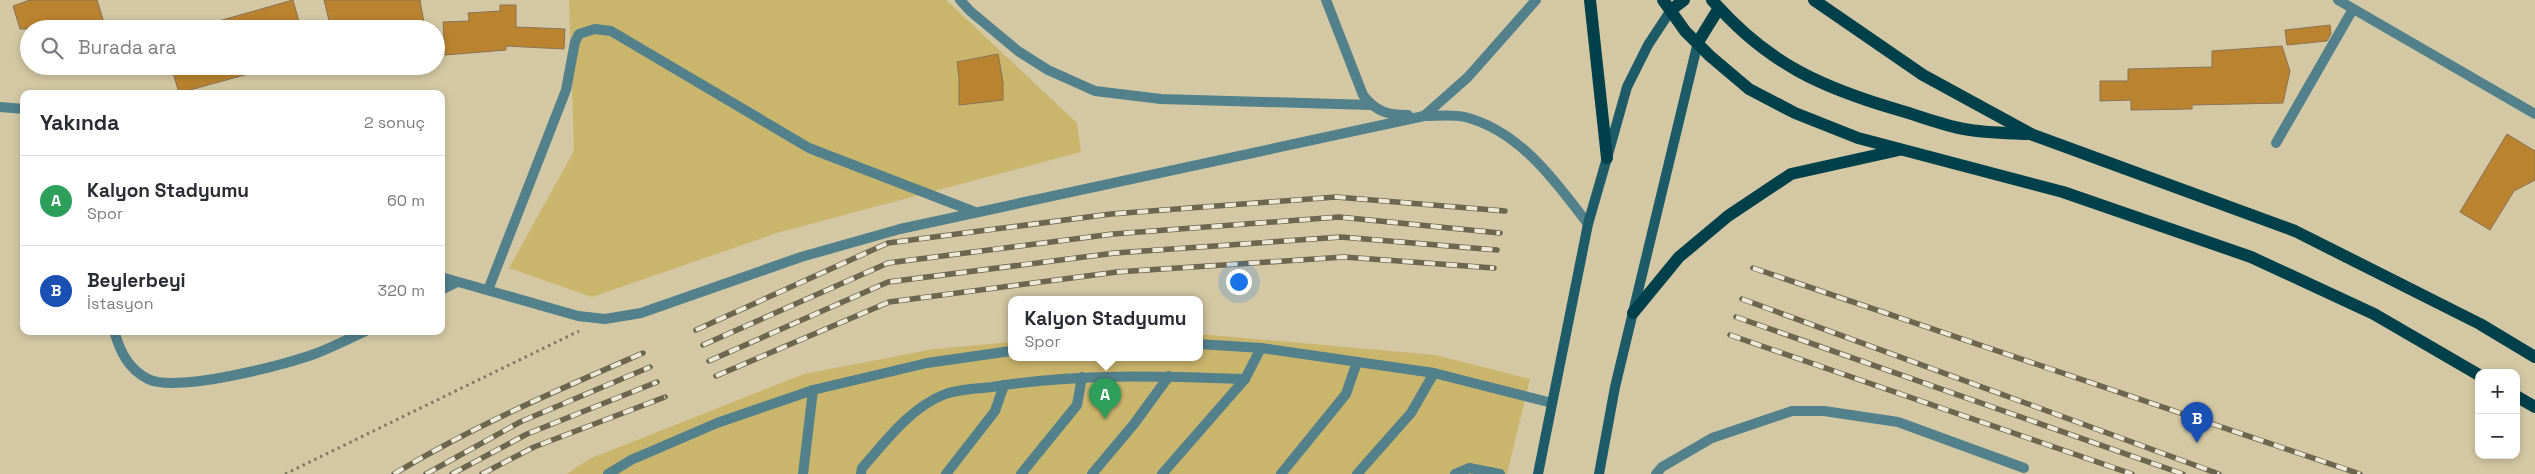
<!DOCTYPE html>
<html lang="tr">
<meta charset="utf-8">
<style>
:root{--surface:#fff;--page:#f2f2f3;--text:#2b2b33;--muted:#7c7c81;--line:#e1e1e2;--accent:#2563eb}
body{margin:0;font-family:"Space Grotesk",sans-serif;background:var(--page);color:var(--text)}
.controls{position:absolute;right:15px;bottom:15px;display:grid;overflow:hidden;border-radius:10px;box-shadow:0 2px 8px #0003}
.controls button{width:45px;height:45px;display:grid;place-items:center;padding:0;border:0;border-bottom:1px solid var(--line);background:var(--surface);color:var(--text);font:25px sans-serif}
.you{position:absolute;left:1238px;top:281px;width:18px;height:18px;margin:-12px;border:4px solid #fff;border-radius:50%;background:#1a73e8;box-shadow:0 0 0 8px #1a73e833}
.badge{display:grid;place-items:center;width:32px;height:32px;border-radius:50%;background:var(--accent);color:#fff;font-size:16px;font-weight:700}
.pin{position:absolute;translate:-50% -41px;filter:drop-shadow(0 1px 2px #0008)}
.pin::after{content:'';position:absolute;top:26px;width:18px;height:15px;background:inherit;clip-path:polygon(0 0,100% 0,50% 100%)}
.popup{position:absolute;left:1008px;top:296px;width:195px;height:65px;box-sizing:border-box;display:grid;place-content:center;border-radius:10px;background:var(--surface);filter:drop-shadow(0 1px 4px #0005);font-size:16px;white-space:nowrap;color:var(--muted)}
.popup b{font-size:19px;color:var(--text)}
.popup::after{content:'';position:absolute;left:50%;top:100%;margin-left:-10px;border:10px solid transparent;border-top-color:var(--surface)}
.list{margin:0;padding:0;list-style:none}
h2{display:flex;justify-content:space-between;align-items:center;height:65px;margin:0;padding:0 20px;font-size:21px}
h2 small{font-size:16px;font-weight:400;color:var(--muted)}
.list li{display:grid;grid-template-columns:32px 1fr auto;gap:15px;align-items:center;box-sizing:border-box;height:90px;padding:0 20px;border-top:1px solid var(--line)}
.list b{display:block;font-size:19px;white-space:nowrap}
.list p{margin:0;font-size:16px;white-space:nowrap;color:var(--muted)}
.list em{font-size:16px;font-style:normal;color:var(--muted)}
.icon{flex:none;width:28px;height:28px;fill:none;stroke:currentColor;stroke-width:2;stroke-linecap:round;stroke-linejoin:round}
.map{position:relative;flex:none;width:2535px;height:474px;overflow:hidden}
.search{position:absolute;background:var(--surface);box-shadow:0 2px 8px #0003;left:20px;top:20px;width:425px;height:55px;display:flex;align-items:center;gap:12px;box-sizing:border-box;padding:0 18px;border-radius:28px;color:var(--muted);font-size:19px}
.panel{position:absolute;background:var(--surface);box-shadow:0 2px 8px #0003;left:20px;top:90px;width:425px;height:245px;border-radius:10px}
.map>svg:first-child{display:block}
.green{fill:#cab56d}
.building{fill:#ba832f;stroke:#897255}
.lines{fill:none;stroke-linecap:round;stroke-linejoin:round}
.path{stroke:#81795f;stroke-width:3;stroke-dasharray:2.5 4;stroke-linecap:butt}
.lane{stroke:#52808b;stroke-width:10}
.street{stroke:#52808b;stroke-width:10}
.secondary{stroke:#1e5b68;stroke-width:10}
.primary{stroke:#00404b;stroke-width:12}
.rail-casing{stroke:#6d664e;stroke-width:5.5}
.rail{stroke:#eee9d6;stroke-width:4;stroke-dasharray:11;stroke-linecap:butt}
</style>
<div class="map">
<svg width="2535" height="474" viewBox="0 0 2535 474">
<rect width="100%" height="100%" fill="#d3c8a3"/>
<g class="green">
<path d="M 569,0 L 946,0 L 1077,123 L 1081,152 L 780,232 L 592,297 L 509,268 L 574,151 Z"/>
<path d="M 1199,334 L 1436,355 L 1530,379 L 1507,474 L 567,474 L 589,459 L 804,374 L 934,349 L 1011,342 L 1011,358 L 1199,358 Z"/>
</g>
<g class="building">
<path d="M 30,0 L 97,0 L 106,29 L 20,29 L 13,6 Z"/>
<path d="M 293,0 L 301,29 L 209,29 L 208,24 Z"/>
<path d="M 324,0 L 420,0 L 425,29 L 331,29 Z"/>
<path d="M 500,5 L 516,5 L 516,27 L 565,29 L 564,49 L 506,46 L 506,50 L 445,55 L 443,22 L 469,21 L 468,13 L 500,11 Z"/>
<path d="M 2330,25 L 2331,34 L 2327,41 L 2287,45 L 2285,30 Z"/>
<path d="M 2282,46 L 2290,71 L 2283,103 L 2192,105 L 2192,109 L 2131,110 L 2131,100 L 2100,101 L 2100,81 L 2128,81 L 2128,69 L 2212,67 L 2212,51 Z"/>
<path d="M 998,54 L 1003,82 L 1003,100 L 959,105 L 959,78 L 957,62 Z"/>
<path d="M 171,66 L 258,66 L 259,71 L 179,93 Z"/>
<path d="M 2507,134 L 2535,151 L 2535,180 L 2514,191 L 2490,230 L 2460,212 Z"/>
</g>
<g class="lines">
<path class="path" d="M 285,474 L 579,331"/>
<g class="lane">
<path d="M 2276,143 L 2353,9"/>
<path d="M 1199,344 L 1261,348 L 1434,373 L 1552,403"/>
<path d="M 608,474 L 631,460 L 717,423 L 813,390 L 927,363 L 1011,351"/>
<path d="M 803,474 L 813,390"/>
<path d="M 861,474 L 862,468 C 886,441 909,409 943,395 C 957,389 976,389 992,387 C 1076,373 1160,376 1245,379"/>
<path d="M 946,474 L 995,411 L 1004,385"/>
<path d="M 1021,474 L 1077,405 L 1082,377"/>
<path d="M 1092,474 L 1134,424 L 1169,376"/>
<path d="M 1162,474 L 1245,379 L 1261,348"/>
<path d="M 1281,474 L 1346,394 L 1357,362"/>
<path d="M 1357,474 L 1411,413 L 1434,373"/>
<path d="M 1455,474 L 1469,468 L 1500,474"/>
<path d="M 1656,474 L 1662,467 L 1712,438 L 1792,411 L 1824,411 L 1898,422 L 2024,468"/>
</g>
<g class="street">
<path d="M 960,0 L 970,11 L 1018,51 L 1048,70 L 1095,91 L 1161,99 L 1371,105"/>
<path d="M 1326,0 L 1363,95 C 1376,112 1388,115 1408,115"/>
<path d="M 2338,0 L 2535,114"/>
<path d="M 0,107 L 24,109"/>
<path d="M 1423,116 C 1436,116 1452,114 1465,117 C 1520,131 1556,182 1588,224"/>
<path d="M 441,277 L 578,316 L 605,319 L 641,313 L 801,257 L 900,229 L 1424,116 L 1468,77 L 1536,0"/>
<path d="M 441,290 L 457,282"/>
<path d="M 488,290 L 566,90 L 575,42 L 579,34 L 595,29 L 611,31 L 809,148 L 975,212"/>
<path d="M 114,331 C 120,351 128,369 148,379 C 176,393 286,365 317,353 C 333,347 350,338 366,331"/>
</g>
<g class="secondary">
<path d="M 1538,474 L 1588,224 L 1607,158 L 1627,87 L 1648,45 L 1671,10"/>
<path d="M 1599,474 L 1615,387 L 1698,42"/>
</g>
<g class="primary">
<path d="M 1590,0 L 1607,158"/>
<path d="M 1663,0 L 1685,31 L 1710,56 L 1749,89 L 1795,113 L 1858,138 L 2063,192 L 2251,257 L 2374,314 L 2479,375"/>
<path d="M 1712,0 C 1768,64 1822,88 1902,111 C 1922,117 1943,125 1964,129 C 1985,133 2007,133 2028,134"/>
<path d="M 1814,0 L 1923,75 L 2033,135 L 2295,231 L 2480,324 L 2535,357"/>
<path d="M 1671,10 L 1684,0"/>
<path d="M 1698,42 L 1719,8"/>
<path d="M 1633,313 L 1679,257 L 1728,216 L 1791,174 L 1899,150"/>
<path d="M 2516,396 L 2535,407"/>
</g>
<g class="rail-casing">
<g id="rail">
<path d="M 1753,268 L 2360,474"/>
<path d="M 1742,299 L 2219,474"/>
<path d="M 1736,317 L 2183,474"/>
<path d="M 696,330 L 888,243 L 1111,214 L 1336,197 L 1505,211"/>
<path d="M 1730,335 L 2132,474"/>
<path d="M 703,345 L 888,263 L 1113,234 L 1339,217 L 1500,233"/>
<path d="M 709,361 L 888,282 L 1115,253 L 1341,237 L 1497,250"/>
<path d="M 716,376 L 889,302 L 1117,272 L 1344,257 L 1494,268"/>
<path d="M 394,474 C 473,426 558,390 643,353"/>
<path d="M 426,474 L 520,422 L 650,367"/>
<path d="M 452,474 L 527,434 L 657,382"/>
<path d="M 482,474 L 534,447 L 665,397"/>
</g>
</g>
<use href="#rail" class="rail"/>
</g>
</svg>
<div class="controls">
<button>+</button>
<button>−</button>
</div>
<div class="you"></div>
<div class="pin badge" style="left:1105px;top:419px;background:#2e9e5b">A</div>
<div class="popup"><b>Kalyon Stadyumu</b>Spor</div>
<div class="pin badge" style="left:2197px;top:443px;background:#1a4fb4">B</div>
<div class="search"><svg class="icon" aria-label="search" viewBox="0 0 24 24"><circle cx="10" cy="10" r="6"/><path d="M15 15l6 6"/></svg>Burada ara</div>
<section class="panel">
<h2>Yakında<small>2 sonuç</small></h2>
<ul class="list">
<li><span class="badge" style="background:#2e9e5b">A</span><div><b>Kalyon Stadyumu</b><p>Spor</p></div><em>60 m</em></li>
<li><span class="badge" style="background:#1a4fb4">B</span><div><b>Beylerbeyi</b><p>İstasyon</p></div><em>320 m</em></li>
</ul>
</section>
</div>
